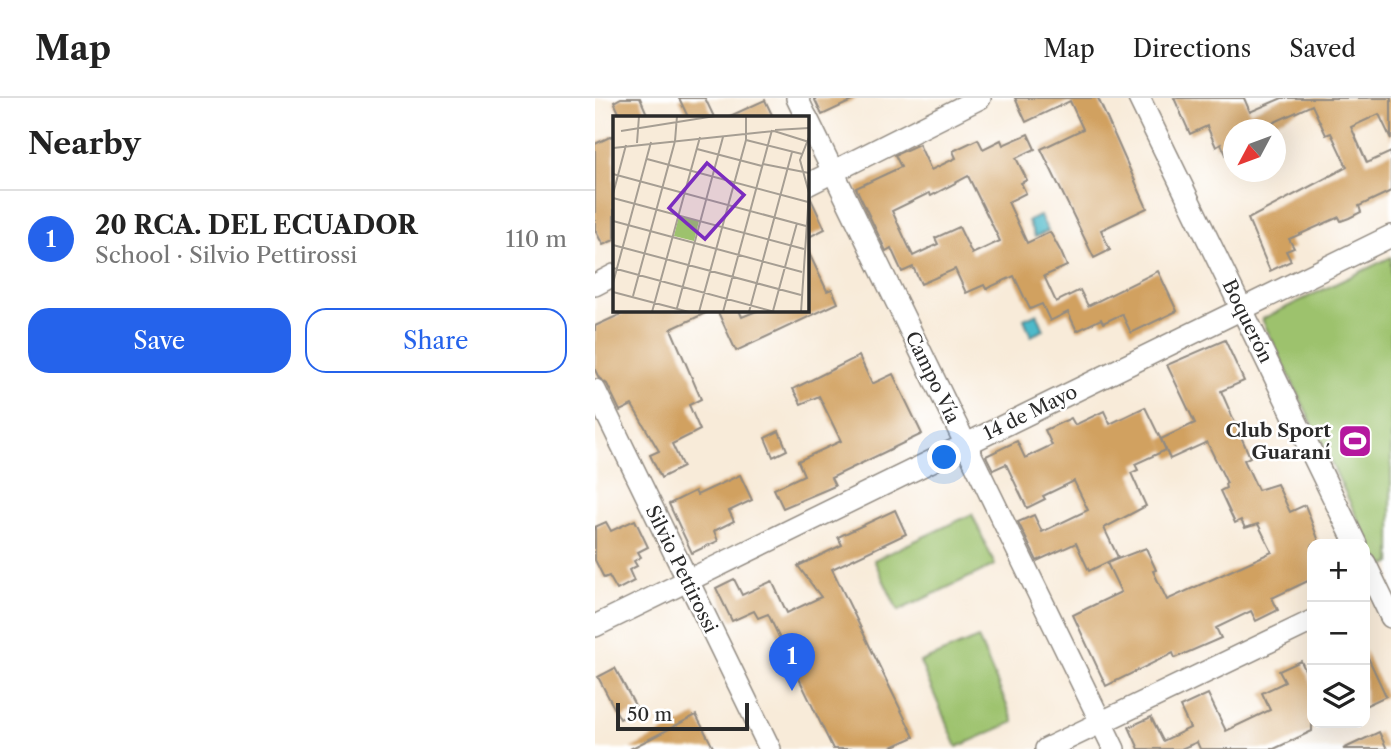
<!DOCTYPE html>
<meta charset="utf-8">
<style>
:root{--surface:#fff;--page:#f2f2f2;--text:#222;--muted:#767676;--line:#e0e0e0;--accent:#2563eb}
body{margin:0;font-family:"Libre Caslon Text",serif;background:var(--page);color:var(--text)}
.controls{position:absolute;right:21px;bottom:21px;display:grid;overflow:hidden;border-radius:14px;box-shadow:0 7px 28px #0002}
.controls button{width:63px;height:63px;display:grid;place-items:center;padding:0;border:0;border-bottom:2px solid var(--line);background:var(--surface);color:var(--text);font:35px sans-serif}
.compass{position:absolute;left:628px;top:21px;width:63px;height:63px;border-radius:50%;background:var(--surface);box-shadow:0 7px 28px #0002;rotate:229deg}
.scale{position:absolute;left:21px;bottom:18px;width:133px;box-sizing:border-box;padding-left:7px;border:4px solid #2b2b2b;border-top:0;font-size:19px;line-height:24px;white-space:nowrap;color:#2b2b2b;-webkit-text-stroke:5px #fff;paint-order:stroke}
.you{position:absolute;left:350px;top:360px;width:24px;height:24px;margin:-18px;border:5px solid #fff;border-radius:50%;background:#1a73e8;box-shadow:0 0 0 10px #1a73e833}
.badge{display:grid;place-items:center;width:46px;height:46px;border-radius:50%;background:var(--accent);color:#fff;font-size:23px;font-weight:700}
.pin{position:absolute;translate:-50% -58px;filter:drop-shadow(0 2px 4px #0008)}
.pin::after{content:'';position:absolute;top:37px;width:24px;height:21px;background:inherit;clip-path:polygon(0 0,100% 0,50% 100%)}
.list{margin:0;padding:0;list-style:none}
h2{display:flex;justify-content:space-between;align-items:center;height:91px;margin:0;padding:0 28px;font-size:30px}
h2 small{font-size:23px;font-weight:400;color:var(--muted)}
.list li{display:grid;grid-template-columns:46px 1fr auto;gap:21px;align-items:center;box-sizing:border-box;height:98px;padding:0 28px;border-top:2px solid var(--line)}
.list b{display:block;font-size:26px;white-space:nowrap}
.list p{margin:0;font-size:23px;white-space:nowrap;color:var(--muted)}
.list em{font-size:23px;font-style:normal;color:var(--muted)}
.actions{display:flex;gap:14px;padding:21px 28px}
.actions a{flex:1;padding:16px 0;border:2px solid var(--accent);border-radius:21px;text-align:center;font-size:24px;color:var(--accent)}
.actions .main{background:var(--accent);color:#fff}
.icon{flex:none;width:38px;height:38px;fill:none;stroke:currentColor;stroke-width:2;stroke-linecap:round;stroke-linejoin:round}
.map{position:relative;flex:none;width:796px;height:651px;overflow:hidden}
header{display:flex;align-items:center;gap:42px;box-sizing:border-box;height:98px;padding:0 35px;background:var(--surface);border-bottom:2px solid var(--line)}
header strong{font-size:33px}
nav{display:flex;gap:38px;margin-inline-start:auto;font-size:24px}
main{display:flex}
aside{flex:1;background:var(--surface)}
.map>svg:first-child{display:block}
.green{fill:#9dc26d;stroke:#64764c;stroke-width:2}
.water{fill:#4ebaca;stroke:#3c727a;stroke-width:2}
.building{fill:#d1a160;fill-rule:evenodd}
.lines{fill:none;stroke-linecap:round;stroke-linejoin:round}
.minor-casing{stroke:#928b82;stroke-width:24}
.minor{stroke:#fff;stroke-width:21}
.labels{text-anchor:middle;stroke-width:5;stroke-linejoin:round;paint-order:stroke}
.street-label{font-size:19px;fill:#2b2b2b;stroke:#fff}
.poi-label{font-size:19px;font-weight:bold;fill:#2b2b2b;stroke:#fff;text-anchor:end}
.inset-road{fill:none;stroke:#a69e93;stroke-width:2}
.view{fill:#7b2cbf;fill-opacity:0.15;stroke:#7b2cbf;stroke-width:3.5}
.inset-edge{fill:none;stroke:#2b2b2b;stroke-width:3.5}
</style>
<header>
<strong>Map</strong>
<nav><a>Map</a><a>Directions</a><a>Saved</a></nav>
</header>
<main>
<aside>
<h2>Nearby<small></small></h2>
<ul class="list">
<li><span class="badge">1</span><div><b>20 RCA. DEL ECUADOR</b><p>School · Silvio Pettirossi</p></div><em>110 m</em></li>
</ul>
<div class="actions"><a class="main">Save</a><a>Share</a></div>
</aside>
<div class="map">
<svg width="796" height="651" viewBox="0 0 796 651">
<rect width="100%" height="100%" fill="#fff"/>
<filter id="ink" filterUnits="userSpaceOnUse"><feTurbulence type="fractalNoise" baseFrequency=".0143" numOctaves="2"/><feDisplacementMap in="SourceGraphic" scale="14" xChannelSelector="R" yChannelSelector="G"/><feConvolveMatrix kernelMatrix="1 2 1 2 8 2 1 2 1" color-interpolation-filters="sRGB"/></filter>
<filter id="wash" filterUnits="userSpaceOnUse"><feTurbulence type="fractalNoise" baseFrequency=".00686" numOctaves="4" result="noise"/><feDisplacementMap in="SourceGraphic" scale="28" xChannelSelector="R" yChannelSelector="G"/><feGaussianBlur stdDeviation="1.57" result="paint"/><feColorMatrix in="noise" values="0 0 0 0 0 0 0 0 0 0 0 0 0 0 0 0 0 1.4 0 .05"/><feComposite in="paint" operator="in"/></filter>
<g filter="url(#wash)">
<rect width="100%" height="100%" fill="#f8ebd9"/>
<g class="green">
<path d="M 796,159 L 796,465 L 786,469 L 667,221 Z"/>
<path d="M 377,416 L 400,467 L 303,513 L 279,462 Z"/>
<path d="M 383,540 L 419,624 L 362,649 L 325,564 Z"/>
</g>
<g class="water">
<path d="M 445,118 L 453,133 L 440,139 L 433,123 Z"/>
<path d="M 442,215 L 449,232 L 436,238 L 429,221 Z"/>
</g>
<g id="blocks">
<g class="building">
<path d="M 26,0 L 45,0 L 52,16 L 45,19 L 26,19 L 19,4 Z"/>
<path d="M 84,0 L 110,0 L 119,19 L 93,19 Z"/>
<path d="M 219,0 L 263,0 L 227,17 Z"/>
<path d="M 420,0 L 503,0 L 552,110 L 506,132 L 515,152 L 499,160 L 446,51 L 488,31 L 475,3 L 431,24 Z"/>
<path d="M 579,0 L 649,0 L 655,14 L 687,0 L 796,0 L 796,41 L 784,16 L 756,29 L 772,65 L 796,54 L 796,93 L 764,108 L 766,114 L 754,120 L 746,123 L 744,119 L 694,141 L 699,150 L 691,153 L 696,163 L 675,173 L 653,121 L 752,69 L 736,35 L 731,37 L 717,7 L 671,28 L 670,26 L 659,32 L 639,32 L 639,73 L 626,46 L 621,49 L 612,28 L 595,36 Z"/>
<path d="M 170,2 L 178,19 L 133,19 Z"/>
<path d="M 433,36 L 440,51 L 421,60 L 432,82 L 426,85 L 431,95 L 413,104 L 432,145 L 455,134 L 466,154 L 472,168 L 449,178 L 461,204 L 485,192 L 493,208 L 563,173 L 582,213 L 536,235 L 527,216 L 508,225 L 506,221 L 482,233 L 473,214 L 455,223 L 447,206 L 435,211 L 419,178 L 391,191 L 389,187 L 371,195 L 360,171 L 326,186 L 318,169 L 307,174 L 296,150 L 291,153 L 261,90 L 306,69 L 300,57 L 324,46 L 336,72 L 361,60 L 358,53 L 383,41 L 388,51 L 406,42 L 408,47 ZM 373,78 L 405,143 L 377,156 L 364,129 L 340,140 L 343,146 L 318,158 L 297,113 L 334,95 L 336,98 Z"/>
<path d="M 19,37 L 19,142 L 8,147 L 0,132 L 0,46 Z"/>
<path d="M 215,99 L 230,131 L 212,140 L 212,100 Z"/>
<path d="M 212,151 L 232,193 L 237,191 L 243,205 L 141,253 L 122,212 L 144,212 L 147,219 L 164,212 L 212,212 Z"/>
<path d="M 35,212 L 117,212 L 76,231 L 106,301 L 94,307 L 105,332 L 77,346 L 88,369 L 66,380 L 55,357 L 64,353 L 37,307 L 25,313 L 12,286 L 4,280 L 0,272 L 0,228 Z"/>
<path d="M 630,242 L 649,283 L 626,293 L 655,359 L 649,362 L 663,392 L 682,386 L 695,414 L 710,407 L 725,446 L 717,446 L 717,481 L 677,500 L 683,512 L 661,523 L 656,513 L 621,530 L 626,540 L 580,560 L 578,555 L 511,588 L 478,517 L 526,494 L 512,465 L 551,450 L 561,472 L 558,473 L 572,502 L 677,454 L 663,426 L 650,430 L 646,422 L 640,425 L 625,393 L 631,390 L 630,386 L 632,385 L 612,344 L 575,361 L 566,341 L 600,325 L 572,267 Z"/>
<path d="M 264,258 L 277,286 L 298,276 L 327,336 L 236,380 L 240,388 L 188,410 L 179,391 L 209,377 L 203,363 L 246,343 L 224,298 L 206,306 L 198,291 Z"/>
<path d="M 550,309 L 571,352 L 540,366 L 543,372 L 536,375 L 551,408 L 509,430 L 523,459 L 494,473 L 481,445 L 442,463 L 423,424 L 439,417 L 447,434 L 493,412 L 479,383 L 448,398 L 450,401 L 432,410 L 411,366 L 398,372 L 391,358 L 422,343 L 430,360 L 457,347 L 450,332 L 476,320 L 480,327 L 509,313 L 515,326 Z"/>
<path d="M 184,333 L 192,352 L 178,359 L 170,340 Z"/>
<path d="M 145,377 L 157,402 L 134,413 L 139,423 L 119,433 L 123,443 L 97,455 L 74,406 L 100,393 L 102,397 Z"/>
<path d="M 300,412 L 311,436 L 237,471 L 319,639 L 292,651 L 238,651 L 173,516 L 163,520 L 159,513 L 137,523 L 121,490 L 139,481 L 147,497 L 177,483 L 192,515 L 226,499 L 203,468 L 247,447 L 243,439 Z"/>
<path d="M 40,422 L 53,449 L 43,454 L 46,459 L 39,463 L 42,468 L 34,472 L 39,483 L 22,492 L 14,478 L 9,480 L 0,462 L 0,429 L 11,424 L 16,433 Z"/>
<path d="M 770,553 L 791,598 L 770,608 Z"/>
<path d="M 706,563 L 717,587 L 717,633 L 679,651 L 605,651 L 602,644 L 586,651 L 544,651 L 534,629 L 556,619 L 568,643 L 595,630 L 585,609 L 613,596 L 631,633 L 675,612 L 667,595 L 690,584 L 684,573 Z"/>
<path d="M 20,570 L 43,613 L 25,621 L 3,579 Z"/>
<path d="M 101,617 L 119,651 L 35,651 Z"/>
<path d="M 784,634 L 792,651 L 748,651 Z"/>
</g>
</g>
</g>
<g filter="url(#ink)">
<use href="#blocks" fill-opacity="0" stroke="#928b82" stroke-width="2"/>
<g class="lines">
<g class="minor-casing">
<g id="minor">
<path d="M 202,0 L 211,19"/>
<path d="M 544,0 L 761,446"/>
<path d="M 212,20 L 519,651"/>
<path d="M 212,87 L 385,0"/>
<path d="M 0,187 L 19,177"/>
<path d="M 0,292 L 175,651"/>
<path d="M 770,465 L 796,519"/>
<path d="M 0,528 L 796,138"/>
<path d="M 451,651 L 717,523"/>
</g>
</g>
<use href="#minor" class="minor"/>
</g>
</g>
<defs>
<g id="stadium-square" transform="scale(1.75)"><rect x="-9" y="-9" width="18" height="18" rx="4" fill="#b5179e" stroke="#fff"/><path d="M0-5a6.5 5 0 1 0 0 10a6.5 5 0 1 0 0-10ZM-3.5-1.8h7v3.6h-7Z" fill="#fff"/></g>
</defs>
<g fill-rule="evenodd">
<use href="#stadium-square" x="760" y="343"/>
</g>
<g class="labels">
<g class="street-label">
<text transform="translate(653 223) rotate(64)" y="7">Boquerón</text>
<text transform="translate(338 279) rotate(64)" y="7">Campo Vía</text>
<text transform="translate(435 314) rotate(-26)" y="7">14 de Mayo</text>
<text transform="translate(87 471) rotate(64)" y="7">Silvio Pettirossi</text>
</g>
<g class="poi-label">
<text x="736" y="339">Club Sport<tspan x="736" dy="22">Guaraní</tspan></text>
</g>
</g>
<g transform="translate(18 18)">
<rect width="196" height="196" fill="#f8ebd9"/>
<path d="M 66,100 L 86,105 L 81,125 L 61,120 Z" fill="#9dc26d"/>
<path class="inset-road" d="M 162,14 L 196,12M 8,15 L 102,0M 133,24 L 189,38M 24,27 L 26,0M 0,32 L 161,15 L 196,26M 84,33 L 149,50M 34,43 L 195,86M 150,48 L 196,57M 0,58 L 193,110M 0,78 L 13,29M 0,82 L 191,133M 0,105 L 189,156M 0,129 L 188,179M 0,152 L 162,196M 0,167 L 38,26M 0,176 L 76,196M 20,180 L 62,25 L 64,0M 64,192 L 110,21M 160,195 L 184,107M 39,196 L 87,21M 86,196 L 133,24 L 133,0M 110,196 L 159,14M 136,196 L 179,36M 188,196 L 196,77 L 187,44 L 196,21"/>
<path class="view" d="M 94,47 L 131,79 L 92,123 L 56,92 Z"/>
<rect width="196" height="196" class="inset-edge"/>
</g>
</svg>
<div class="controls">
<button>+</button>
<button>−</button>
<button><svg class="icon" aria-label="layers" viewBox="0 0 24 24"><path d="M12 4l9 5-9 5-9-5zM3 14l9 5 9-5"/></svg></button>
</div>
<svg class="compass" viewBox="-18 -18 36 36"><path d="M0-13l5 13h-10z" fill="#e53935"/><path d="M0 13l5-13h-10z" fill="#767676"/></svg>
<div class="scale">50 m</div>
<div class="you"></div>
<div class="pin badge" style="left:197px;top:593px">1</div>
</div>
</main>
